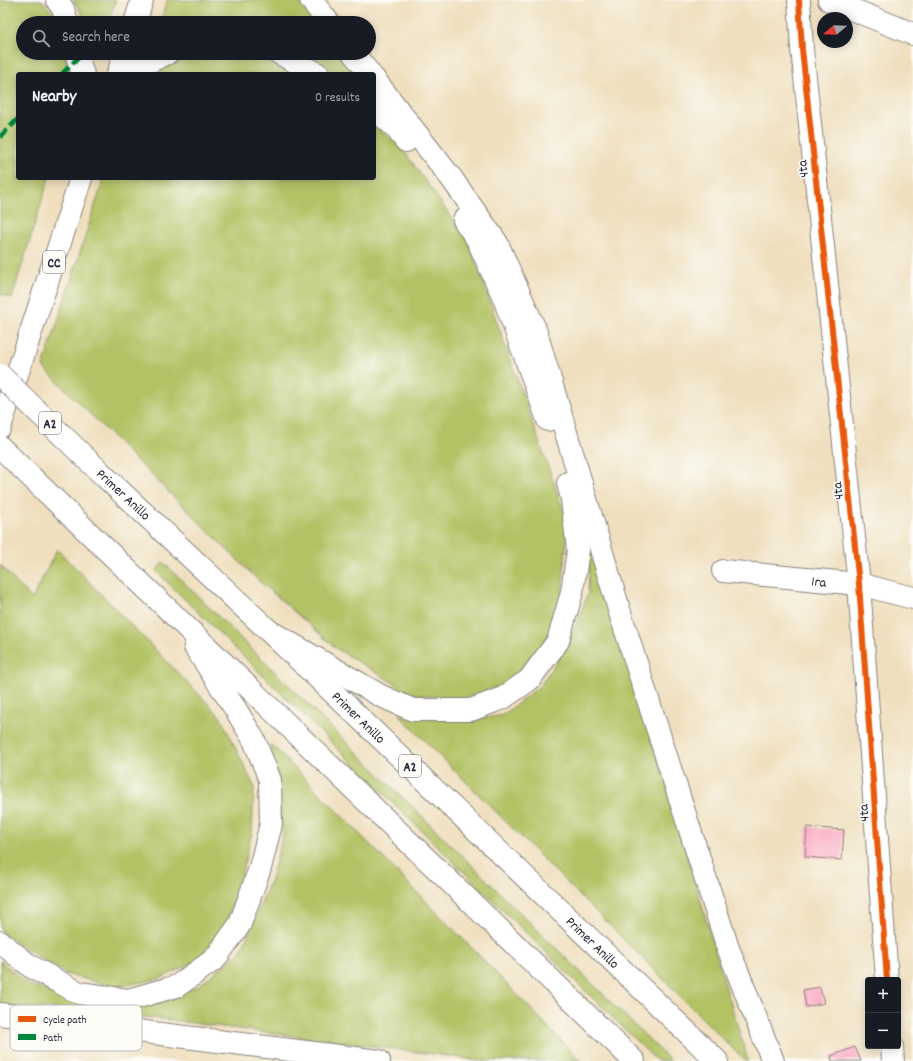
<!DOCTYPE html>
<meta charset="utf-8">
<style>
:root{--surface:#171b24;--page:#20242c;--text:#f1f3f6;--muted:#9ea1a6;--line:#363941}
body{margin:0;font-family:Dekko,sans-serif;background:var(--page);color:var(--text)}
.controls{position:absolute;right:12px;bottom:12px;display:grid;overflow:hidden;border-radius:4px;box-shadow:0 2px 10px #0003}
.controls button{width:36px;height:36px;display:grid;place-items:center;padding:0;border:0;border-bottom:1px solid var(--line);background:var(--surface);color:var(--text);font:20px sans-serif}
.compass{position:absolute;left:817px;top:12px;width:36px;height:36px;border-radius:50%;background:var(--surface);box-shadow:0 2px 10px #0003;rotate:251deg}
.list{margin:0;padding:0;list-style:none}
h2{display:flex;justify-content:space-between;align-items:center;height:52px;margin:0;padding:0 16px;font-size:17px}
h2 small{font-size:13px;font-weight:400;color:var(--muted)}
.icon{flex:none;width:22px;height:22px;fill:none;stroke:currentColor;stroke-width:2;stroke-linecap:round;stroke-linejoin:round}
.map{position:relative;flex:none;width:913px;height:1061px;overflow:hidden}
.search{position:absolute;background:var(--surface);box-shadow:0 2px 10px #0003;left:16px;top:16px;width:360px;height:44px;display:flex;align-items:center;gap:10px;box-sizing:border-box;padding:0 14px;border-radius:22px;color:var(--muted);font-size:15px}
.panel{position:absolute;background:var(--surface);box-shadow:0 2px 10px #0003;left:16px;top:72px;width:360px;height:108px;border-radius:4px}
.map>svg:first-child{display:block}
.green{fill:#b3c265;stroke:#6a7250}
.building{fill:#faa6c0}
.lines{fill:none;stroke-linecap:round;stroke-linejoin:round}
.minor-casing{stroke:#88807c;stroke-width:24}
.major-casing{stroke:#88807c;stroke-width:24}
.highway-casing{stroke:#88807c;stroke-width:24}
.minor{stroke:#fff;stroke-width:22}
.major{stroke:#fff;stroke-width:22}
.highway{stroke:#fff;stroke-width:22}
.highway-bridge-casing{stroke:#88807c;stroke-width:24;stroke-linecap:butt}
.highway-bridge{stroke:#fff;stroke-width:22}
.quiet{stroke:#00873e;stroke-width:5;stroke-dasharray:10 5;stroke-linecap:butt}
.cycleway-casing{stroke:#fdfcf7;stroke-width:8}
.cycleway{stroke:#e8590c;stroke-width:6}
.labels{text-anchor:middle;stroke-width:3;stroke-linejoin:round;paint-order:stroke}
.shield{fill:#fdfcf7;stroke:#646373;stroke-width:1}
.shield-label{font-size:13px;font-weight:bold;fill:#22223b}
.street-label{font-size:14px;fill:#22223b;stroke:#fdfcf7}
.key{fill:#fdfcf7;stroke:#bbbbbf;stroke-width:1}
.key-label{font-size:11px;fill:#22223b}
</style>
<div class="map">
<svg width="913" height="1061" viewBox="0 0 913 1061">
<rect width="100%" height="100%" fill="#fdfcf7"/>
<filter id="ink" filterUnits="userSpaceOnUse"><feTurbulence type="fractalNoise" baseFrequency=".025" numOctaves="2"/><feDisplacementMap in="SourceGraphic" scale="8" xChannelSelector="R" yChannelSelector="G"/><feConvolveMatrix kernelMatrix="1 2 1 2 8 2 1 2 1" color-interpolation-filters="sRGB"/></filter>
<filter id="wash" filterUnits="userSpaceOnUse"><feTurbulence type="fractalNoise" baseFrequency=".012" numOctaves="4" result="noise"/><feDisplacementMap in="SourceGraphic" scale="16" xChannelSelector="R" yChannelSelector="G"/><feGaussianBlur stdDeviation="0.9" result="paint"/><feColorMatrix in="noise" values="0 0 0 0 0 0 0 0 0 0 0 0 0 0 0 0 0 1.4 0 .05"/><feComposite in="paint" operator="in"/></filter>
<g filter="url(#wash)">
<rect width="100%" height="100%" fill="#efdfbe"/>
<g class="green">
<path d="M 0,0 L 42,0 L 57,18 L 58,23 L 23,23 L 23,53 L 65,53 L 69,74 L 18,74 L 18,178 L 49,178 L 12,298 L 0,294 Z"/>
<path d="M 73,0 L 116,0 L 108,23 L 86,23 L 81,12 Z"/>
<path d="M 167,0 L 298,0 L 317,23 L 160,23 Z"/>
<path d="M 205,53 L 251,53 L 300,74 L 156,74 L 165,65 Z"/>
<path d="M 300,53 L 342,53 L 360,74 L 338,74 Z"/>
<path d="M 374,123 L 406,154 L 468,240 L 568,523 L 561,605 L 540,653 L 505,684 L 462,699 L 412,694 L 337,649 L 257,579 L 129,453 L 43,367 L 104,178 L 374,178 Z"/>
<path d="M 590,535 L 677,819 L 717,958 L 748,1061 L 745,1061 L 399,715 L 468,721 L 503,715 L 540,686 L 564,650 L 578,620 L 588,593 Z"/>
<path d="M 57,549 L 220,716 L 254,786 L 252,833 L 239,884 L 227,922 L 197,961 L 159,979 L 115,987 L 66,974 L 3,934 L 0,929 L 0,565 L 32,599 Z"/>
<path d="M 163,562 L 671,1061 L 657,1061 L 156,571 Z"/>
<path d="M 271,744 L 466,942 L 581,1061 L 477,1061 L 463,1058 L 131,1015 L 0,1005 L 0,961 L 29,985 L 83,1003 L 144,1006 L 197,987 L 241,951 L 271,879 L 283,835 Z"/>
</g>
<g id="blocks">
<g class="building">
<path d="M 807,827 L 844,830 L 842,860 L 805,857 Z"/>
<path d="M 820,987 L 824,1003 L 806,1007 L 803,990 Z"/>
<path d="M 855,1047 L 861,1061 L 832,1061 L 831,1056 Z"/>
</g>
</g>
</g>
<g filter="url(#ink)">
<use href="#blocks" fill-opacity="0" stroke="#88807c" stroke-width="1"/>
<g class="lines">
<g class="minor-casing">
<g id="minor">
<path d="M 799,0 L 802,49 L 859,584 L 887,980"/>
<path d="M 829,0 L 913,34"/>
<path d="M 723,571 L 859,584 L 913,598"/>
<path d="M 892,1046 L 893,1061"/>
</g>
</g>
<g class="major-casing">
<g id="major">
<path d="M 135,23 L 142,0"/>
<path d="M 118,74 L 125,53"/>
<path d="M 0,427 L 81,178"/>
</g>
</g>
<g class="highway-casing">
<g id="highway">
<path d="M 57,0 L 63,9 L 67,23"/>
<path d="M 311,0 L 329,23"/>
<path d="M 76,53 L 83,74"/>
<path d="M 279,53 L 318,74"/>
<path d="M 353,53 L 370,74"/>
<path d="M 122,74 L 168,53"/>
<path d="M 374,79 L 452,179 L 497,243 L 535,329 L 621,616 L 728,948 L 773,1061"/>
<path d="M 374,109 L 395,127 L 406,141"/>
<path d="M 464,220 L 477,239 L 504,298 L 548,420"/>
<path d="M 0,447 L 504,934 L 634,1061"/>
<path d="M 100,472 L 269,631 L 717,1061"/>
<path d="M 269,631 L 381,696 L 413,710 L 471,710 L 503,698 L 529,680 L 558,641 L 572,592 L 578,550 L 572,499 L 568,483"/>
<path d="M 0,942 L 30,966 L 79,993 L 128,1000 L 177,986 L 215,959 L 240,924 L 260,868 L 271,824 L 270,780 L 254,740 L 236,710 L 195,647"/>
<path d="M 0,1014 L 379,1061"/>
</g>
</g>
<use href="#minor" class="minor"/>
<use href="#major" class="major"/>
<use href="#highway" class="highway"/>
<g class="highway-bridge-casing">
<path id="highway-bridge" d="M 0,375 L 100,472"/>
</g>
<use href="#highway-bridge" class="highway-bridge"/>
<g class="quiet">
<path d="M 62,74 L 78,58"/>
<path d="M 0,137 L 18,119"/>
</g>
<g class="cycleway-casing">
<path id="cycleway" d="M 799,0 L 802,49 L 859,584 L 887,980"/>
</g>
<use href="#cycleway" class="cycleway"/>
</g>
</g>
<g class="labels">
<g class="shield">
<rect x="43" y="251" width="22" height="22" rx="3"/>
<rect x="39" y="412" width="22" height="22" rx="3"/>
<rect x="399" y="755" width="22" height="22" rx="3"/>
</g>
<g class="shield-label">
<text x="54" y="267">CC</text>
<text x="50" y="428">A2</text>
<text x="410" y="771">A2</text>
</g>
<g class="street-label">
<text transform="translate(802 169) rotate(-96)" y="5">4ta</text>
<text transform="translate(837 491) rotate(-96)" y="5">4ta</text>
<text transform="translate(124 494) rotate(43)" y="5">Primer Anillo</text>
<text transform="translate(819 581) rotate(6)" y="5">1ra</text>
<text transform="translate(359 717) rotate(44)" y="5">Primer Anillo</text>
<text transform="translate(863 813) rotate(-94)" y="5">4ta</text>
<text transform="translate(593 942) rotate(44)" y="5">Primer Anillo</text>
</g>
</g>
<rect x="10" y="1005" width="132" height="46" rx="6" class="key"/>
<rect x="18" y="1016" width="18" height="6" fill="#e8590c"/>
<rect x="18" y="1034" width="18" height="6" fill="#00873e"/>
<g class="key-label">
<text x="43" y="1023">Cycle path</text>
<text x="43" y="1041">Path</text>
</g>
</svg>
<div class="controls">
<button>+</button>
<button>−</button>
</div>
<svg class="compass" viewBox="-18 -18 36 36"><path d="M0-13l5 13h-10z" fill="#e53935"/><path d="M0 13l5-13h-10z" fill="#9ea1a6"/></svg>
<div class="search"><svg class="icon" aria-label="search" viewBox="0 0 24 24"><circle cx="10" cy="10" r="6"/><path d="M15 15l6 6"/></svg>Search here</div>
<section class="panel">
<h2>Nearby<small>0 results</small></h2>
<ul class="list">
</ul>
</section>
</div>
